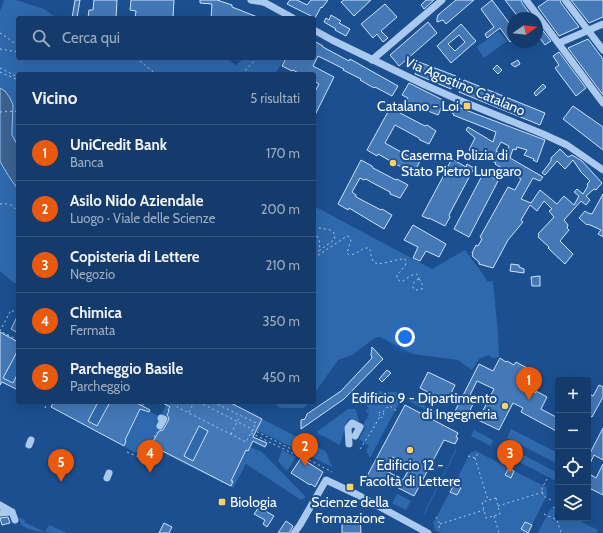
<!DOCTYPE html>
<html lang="it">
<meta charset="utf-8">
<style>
:root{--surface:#143b6b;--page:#214673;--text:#f1f3f6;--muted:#9dadc1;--line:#33557e;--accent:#ea580c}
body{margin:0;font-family:Cabin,sans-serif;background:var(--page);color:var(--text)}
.controls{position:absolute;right:12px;bottom:12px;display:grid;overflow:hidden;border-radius:4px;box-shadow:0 4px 16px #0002}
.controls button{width:36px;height:36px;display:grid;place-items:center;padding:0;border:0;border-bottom:1px solid var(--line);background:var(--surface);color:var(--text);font:20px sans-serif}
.compass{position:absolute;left:507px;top:12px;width:36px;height:36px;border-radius:50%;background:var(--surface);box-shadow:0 4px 16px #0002;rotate:76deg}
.you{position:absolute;left:405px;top:337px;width:14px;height:14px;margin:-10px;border:3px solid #fff;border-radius:50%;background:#1a73e8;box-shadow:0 0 0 6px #1a73e833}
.badge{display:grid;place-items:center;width:26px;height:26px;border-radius:50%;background:var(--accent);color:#fff;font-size:13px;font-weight:700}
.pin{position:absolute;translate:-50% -33px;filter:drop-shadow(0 1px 2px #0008)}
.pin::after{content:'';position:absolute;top:21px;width:14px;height:12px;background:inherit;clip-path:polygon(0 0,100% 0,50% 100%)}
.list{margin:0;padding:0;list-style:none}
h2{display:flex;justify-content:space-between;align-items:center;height:52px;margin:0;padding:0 16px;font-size:17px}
h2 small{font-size:13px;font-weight:400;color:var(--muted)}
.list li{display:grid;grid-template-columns:26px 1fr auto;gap:12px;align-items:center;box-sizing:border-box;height:56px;padding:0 16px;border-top:1px solid var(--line)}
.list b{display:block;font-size:15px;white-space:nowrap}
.list p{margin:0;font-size:13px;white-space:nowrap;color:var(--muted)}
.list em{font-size:13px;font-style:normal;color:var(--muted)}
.icon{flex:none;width:22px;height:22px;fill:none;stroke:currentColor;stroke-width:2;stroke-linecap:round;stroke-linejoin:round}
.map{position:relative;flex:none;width:603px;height:533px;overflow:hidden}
.search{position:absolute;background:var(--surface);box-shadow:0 4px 16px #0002;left:16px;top:16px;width:300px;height:44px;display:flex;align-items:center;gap:10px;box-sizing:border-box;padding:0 14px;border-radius:4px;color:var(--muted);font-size:15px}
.panel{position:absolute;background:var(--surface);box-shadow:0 4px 16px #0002;left:16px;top:72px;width:300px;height:332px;border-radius:4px}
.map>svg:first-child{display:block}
.green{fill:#2e69ad}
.water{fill:#3c6290;stroke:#9cc4f0}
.building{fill:#4478b7;stroke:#cfe3fa;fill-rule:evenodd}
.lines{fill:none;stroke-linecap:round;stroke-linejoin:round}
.path{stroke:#a9c9ee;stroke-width:1;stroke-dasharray:2 3;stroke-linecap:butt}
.minor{stroke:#a9c9ee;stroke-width:7}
.poi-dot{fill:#ffd166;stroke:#1b4f8f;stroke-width:1.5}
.labels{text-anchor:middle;stroke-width:4;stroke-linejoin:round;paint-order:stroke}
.street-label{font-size:14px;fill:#fff;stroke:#1b4f8f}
.poi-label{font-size:14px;fill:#fff;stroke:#1b4f8f;text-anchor:end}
</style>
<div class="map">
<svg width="603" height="533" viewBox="0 0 603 533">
<rect width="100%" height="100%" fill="#1b4f8f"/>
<g class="green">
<path d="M 4,0 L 16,0 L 44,9 L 57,18 L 18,18 L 18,58 L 225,58 L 236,65 L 244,58 L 285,58 L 275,74 L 18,74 L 18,283 L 14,283 L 0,271 L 0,11 Z"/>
<path d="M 499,31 L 507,41 L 484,58 L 477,47 Z"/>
<path d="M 314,206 L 432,269 L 465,250 L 485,277 L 487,282 L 493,281 L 498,334 L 499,357 L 493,358 L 488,355 L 479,359 L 472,370 L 458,360 L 413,354 L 382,338 L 378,337 L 375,338 L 352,355 L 338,360 L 314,394 Z"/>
<path d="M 18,350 L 18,373 L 13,383 L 3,378 Z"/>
<path d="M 373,391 L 396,392 L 403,396 L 370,458 L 366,450 L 369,446 L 359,439 L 365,428 L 363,425 L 369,414 L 366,411 L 369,408 L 362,402 Z"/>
<path d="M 408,397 L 442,415 L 441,418 L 407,400 Z"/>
<path d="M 98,402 L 110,402 L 97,426 L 88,421 Z"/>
<path d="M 272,402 L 309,402 L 304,408 L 281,408 Z"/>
<path d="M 166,405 L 170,407 L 168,410 L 169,411 L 151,445 L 230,485 L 233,482 L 231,481 L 246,450 L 248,451 L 250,447 L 262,452 L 305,496 L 305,498 L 301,500 L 246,464 L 233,488 L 153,448 L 150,455 L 134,452 L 124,446 L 126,441 L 125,440 L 140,409 L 142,410 L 143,408 L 160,417 Z"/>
<path d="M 348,409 L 355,409 L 359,420 L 358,423 L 349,418 L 345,427 L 340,445 L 317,433 L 318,431 Z"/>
<path d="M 262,419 L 325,451 L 327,454 L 332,467 L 257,430 Z"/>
<path d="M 199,426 L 208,431 L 193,461 L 184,456 Z"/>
<path d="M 511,429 L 558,453 L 558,464 L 507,438 Z"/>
<path d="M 474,430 L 493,440 L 491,446 L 471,436 Z"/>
<path d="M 502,444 L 558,473 L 558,477 L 556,481 L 498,451 Z"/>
<path d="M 456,449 L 457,449 L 424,515 L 423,515 Z"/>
<path d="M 282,450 L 296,457 L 287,471 L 278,461 Z"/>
<path d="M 476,451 L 509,468 L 505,475 L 511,478 L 514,471 L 546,487 L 547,495 L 532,525 L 525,522 L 521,529 L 528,533 L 441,533 L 435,530 L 433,523 L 450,492 L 457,495 L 460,488 L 454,485 L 470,453 Z"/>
<path d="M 397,494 L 411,501 L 406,510 L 392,503 Z"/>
<path d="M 555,508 L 558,509 L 558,518 L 574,518 L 598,530 L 596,533 L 538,533 L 550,509 Z"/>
<path d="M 19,517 L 25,520 L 24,522 L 45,532 L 49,525 L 67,533 C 54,533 33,533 23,526 C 20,524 20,520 19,517 Z"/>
</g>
<g class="water">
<path d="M 0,88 L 5,91 L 10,98 L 13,105 L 12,129 L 12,135 L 18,146 L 18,189 C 11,180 5,171 0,161 Z"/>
<path d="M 17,317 L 18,318 L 18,333 L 11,329 Z"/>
</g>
<g class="building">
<path d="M 75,0 L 80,0 L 77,18 L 72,18 Z"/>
<path d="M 94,0 L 117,0 L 116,18 L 88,18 L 89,10 L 93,10 Z"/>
<path d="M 131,0 L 174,0 L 173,18 L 135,18 L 136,11 L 130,10 Z"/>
<path d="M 200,0 L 217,0 L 232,5 L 232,7 L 260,18 L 211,18 L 212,4 L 200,3 Z"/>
<path d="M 290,0 L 297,0 L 307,5 L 311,0 L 328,0 L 322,8 L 321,7 L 315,18 L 287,4 Z"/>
<path d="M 344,0 L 371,0 L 354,16 L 341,2 Z"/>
<path d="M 426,0 L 434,0 L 424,9 L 421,5 Z"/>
<path d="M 456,0 L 474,0 L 446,24 L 443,20 L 437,22 L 437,18 L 438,15 Z"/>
<path d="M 492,0 L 513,28 L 513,40 L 510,42 L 500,28 L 487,38 L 485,34 L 494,27 L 481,9 Z"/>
<path d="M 505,0 L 521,0 L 522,3 L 533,18 L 519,18 Z"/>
<path d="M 548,0 L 560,0 L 561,3 L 579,27 L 559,36 L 538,7 Z"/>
<path d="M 571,0 L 603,0 L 603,17 L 589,23 Z"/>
<path d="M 385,4 L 397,17 L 381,31 L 388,38 L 383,42 L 377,34 L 373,38 L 361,24 Z"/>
<path d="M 331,15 L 341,21 L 339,23 L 350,29 L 346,36 L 335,30 L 336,29 L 324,22 L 326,18 L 329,20 Z"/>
<path d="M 428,22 L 437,33 L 399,66 L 390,55 Z"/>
<path d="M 537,23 L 551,41 L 545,45 L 539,37 L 537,38 Z"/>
<path d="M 461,24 L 476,41 L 451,63 L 437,46 ZM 459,35 L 465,42 L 455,51 L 448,44 Z"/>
<path d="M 588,39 L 603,59 L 603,95 L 568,48 Z"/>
<path d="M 314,41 L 323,46 L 323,47 L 349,61 L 350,59 L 398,86 L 392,96 L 375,87 L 374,88 L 360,80 L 361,79 L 343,70 L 344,69 L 318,56 L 313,66 L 334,77 L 314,117 L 314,93 L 319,84 L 314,81 L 314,74 L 300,74 L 293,70 L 292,71 L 282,66 L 286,58 L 314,58 Z"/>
<path d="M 559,52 L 586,88 L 576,96 L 555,68 L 559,65 L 553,56 Z"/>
<path d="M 518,60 L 520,64 L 515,67 L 511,64 Z"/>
<path d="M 419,62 L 456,76 L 451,89 L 415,74 Z"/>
<path d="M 497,65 L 502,70 L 498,74 L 493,69 Z"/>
<path d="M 464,80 L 545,113 L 540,125 L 459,92 Z"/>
<path d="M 409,83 L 445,101 L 438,115 L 428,111 L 428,109 L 416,103 L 415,105 L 406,102 L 408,98 L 402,95 Z"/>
<path d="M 543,84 L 546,87 L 536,96 L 534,93 Z"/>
<path d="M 455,106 L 545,140 L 537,162 L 533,160 L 534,159 L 524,155 L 527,150 L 517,147 L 516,150 L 513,149 L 510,158 L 543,177 L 540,181 L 533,178 L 521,199 L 531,203 L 540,190 L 557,204 L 564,196 L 574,205 L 579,196 L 574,192 L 577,189 L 583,194 L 588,186 L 587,184 L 590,181 L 581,172 L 573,160 L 565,169 L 557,161 L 545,175 L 542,173 L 551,161 L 551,158 L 560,149 L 568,157 L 572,155 L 582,161 L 602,183 L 596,190 L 594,189 L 586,196 L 590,200 L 586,205 L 581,201 L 564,220 L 568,225 L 567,228 L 569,230 L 560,241 L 573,254 L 565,264 L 548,248 L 549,247 L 538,237 L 539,235 L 538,234 L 554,217 L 549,211 L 552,209 L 544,201 L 537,211 L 530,205 L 521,220 L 523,222 L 508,240 L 493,268 L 479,264 L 479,262 L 472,256 L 473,254 L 472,253 L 476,245 L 478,246 L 482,239 L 480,237 L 508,187 L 515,190 L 521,179 L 495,164 L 496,163 L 469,150 L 475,138 L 466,130 L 468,127 L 493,142 L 496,132 L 453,115 L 454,114 L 452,113 ZM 501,142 L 509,146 L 505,156 L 496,151 Z"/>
<path d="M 573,106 L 603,127 L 603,150 L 563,119 Z"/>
<path d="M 394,109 L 400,112 L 400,113 L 425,126 L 427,125 L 436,131 L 429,144 L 420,140 L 419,138 L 395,125 L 385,143 L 410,157 L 411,156 L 420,161 L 413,175 L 404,170 L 403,168 L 378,154 L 377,156 L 367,150 L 389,110 L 393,112 Z"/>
<path d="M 452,159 L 466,167 L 467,164 L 474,168 L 449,215 L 450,217 L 445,226 L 429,218 L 429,219 L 422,216 L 446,171 L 444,171 L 446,166 L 448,166 Z"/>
<path d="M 361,160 L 372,166 L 373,168 L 396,180 L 397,179 L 408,185 L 400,198 L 390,194 L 390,192 L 371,182 L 366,179 L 364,180 L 360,178 L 352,192 L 356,195 L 356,197 L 381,210 L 382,209 L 392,215 L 384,229 L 349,208 L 348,210 L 338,204 Z"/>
<path d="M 484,172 L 498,181 L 469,237 L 454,229 Z"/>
<path d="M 603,194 L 603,237 L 598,234 L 601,230 L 588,224 L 587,225 L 579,218 L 585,211 L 588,213 L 592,214 Z"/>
<path d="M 413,225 L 446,244 L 439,257 L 426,251 L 420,261 L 413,258 L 418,247 L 404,240 Z"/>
<path d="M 511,264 L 519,265 L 519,267 L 524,269 L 524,273 L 510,271 Z"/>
<path d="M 540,276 L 540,286 L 532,286 L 531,277 Z"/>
<path d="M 0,332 L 18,342 L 18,350 L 3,378 L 13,383 L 18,373 L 18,390 L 2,382 L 0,385 Z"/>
<path d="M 372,347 L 383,359 L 344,399 L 301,429 L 301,420 L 305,419 L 307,414 L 341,391 L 372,358 L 371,355 Z"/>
<path d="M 500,358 L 506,362 L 507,361 L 514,365 L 516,362 L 527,368 L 518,384 L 536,393 L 536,391 L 547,397 L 541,409 L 558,418 L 558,432 L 521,412 L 523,408 L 513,403 L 499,430 L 478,420 L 494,389 L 477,381 L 467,401 L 473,404 L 466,419 L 454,413 L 479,364 L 493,371 Z"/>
<path d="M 387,370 L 391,373 L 382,382 L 379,379 Z"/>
<path d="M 428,372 L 455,385 L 447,402 L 420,388 Z"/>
<path d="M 599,385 L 603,387 L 603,397 L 592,417 L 588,415 L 588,393 L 593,396 Z"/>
<path d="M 56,402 L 98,402 L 88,421 L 97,426 L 110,402 L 135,402 L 150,410 L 149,412 L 140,409 L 125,440 L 126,441 L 124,446 L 51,407 L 53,403 L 55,404 Z"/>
<path d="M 161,402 L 229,402 L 262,419 L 253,437 L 267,443 L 265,447 L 253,441 L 248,451 L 246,450 L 231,481 L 233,481 L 231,486 L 151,445 L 159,431 L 163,430 L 168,421 L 169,418 L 167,415 L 169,411 L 168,410 L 170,407 ZM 199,426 L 208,431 L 193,461 L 184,456 Z"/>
<path d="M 405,405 L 458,433 L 456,437 L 458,438 L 455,444 L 444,440 L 414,496 L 381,479 L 380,481 L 377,479 L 375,483 L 366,478 ZM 392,457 L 409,465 L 408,468 L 409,469 L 403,480 L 385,470 Z"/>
<path d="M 603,428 L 603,460 L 594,455 L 588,468 L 588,457 Z"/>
<path d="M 301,458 L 323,472 L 315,487 L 311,484 L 310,485 L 291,473 Z"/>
<path d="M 603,464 L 603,495 L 591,489 L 588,496 L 588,473 L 596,478 Z"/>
<path d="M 509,468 L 514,471 L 511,478 L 505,475 Z"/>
<path d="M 454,485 L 461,488 L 457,495 L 450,492 Z"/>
<path d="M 259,507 L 274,516 L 267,527 L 263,524 L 265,520 L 254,514 Z"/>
<path d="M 8,517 L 10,523 L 2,525 L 0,518 Z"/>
<path d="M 360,518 L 361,533 L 342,533 L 342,519 Z"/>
<path d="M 286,521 L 293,526 L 289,533 L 278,533 Z"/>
<path d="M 525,522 L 532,525 L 528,533 L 521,529 Z"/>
<path d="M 164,523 L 172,527 L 169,533 L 159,533 Z"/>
</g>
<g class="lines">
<g class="path">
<path d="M 0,33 L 8,38 L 18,46"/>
<path d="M 0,49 L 18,52"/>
<path d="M 136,58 L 156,74"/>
<path d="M 0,68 L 18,77"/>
<path d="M 0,72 L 18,80"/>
<path d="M 242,74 L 257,58"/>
<path d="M 0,112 L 18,111"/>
<path d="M 0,204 C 10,203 12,205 18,212"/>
<path d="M 314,227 L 330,230 L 334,233 L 335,236 L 334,240 L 320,250"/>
<path d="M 314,232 L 319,239 L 320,250 L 314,254"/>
<path d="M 314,258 L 347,236 L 349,237 L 351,240 L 347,253 L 349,255 C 357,255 362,247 369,248 C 372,252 370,256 373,261 C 377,268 397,258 405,259 L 406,262 L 405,266 L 397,275 L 397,279 L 400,281 L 403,281 L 412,275 L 416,274 L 418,275 L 419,279"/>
<path d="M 419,279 C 422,282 423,285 422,289 L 416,290 L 413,288 C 413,283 414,281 419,279 Z"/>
<path d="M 18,314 L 11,310 L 0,331 L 18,340"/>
<path d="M 7,336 L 8,334"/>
<path d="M 48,402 L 51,403 L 52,402"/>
<path d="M 138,402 L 143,405 L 144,402"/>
<path d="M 180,402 L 177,407 L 246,442 L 256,423 L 213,402"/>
<path d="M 199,402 L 297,452 L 298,454"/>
<path d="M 45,408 L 47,402"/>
<path d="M 189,412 L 194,402"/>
<path d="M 383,412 L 386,408 L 390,406 L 398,412"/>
<path d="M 251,433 L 296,455 L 298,454 L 332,472"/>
<path d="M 231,434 L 240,416"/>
<path d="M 154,437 L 157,432"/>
<path d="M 360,449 C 367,438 374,428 380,416 L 382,418 L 384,414 L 380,412 L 378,415 L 380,416"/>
<path d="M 127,452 L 141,458 L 147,444"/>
<path d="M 468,456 L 475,458 L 479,452"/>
<path d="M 475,458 L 488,500"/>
<path d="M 547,479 L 542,488 L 543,496 L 551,500"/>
<path d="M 496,498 L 500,514 L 486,518 L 482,502 Z"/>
<path d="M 498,506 L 543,492"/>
<path d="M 553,507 L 558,510"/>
<path d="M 544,514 L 557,520 L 561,533"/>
<path d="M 494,516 L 499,533"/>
<path d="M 436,517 L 440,524 L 438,531"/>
<path d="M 440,524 L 484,510"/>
</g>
<g class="minor">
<path d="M 251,0 L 263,2"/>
<path d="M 260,0 L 293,18"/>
<path d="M 526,0 L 603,103"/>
<path d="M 565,0 L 603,50"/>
<path d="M 314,30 L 332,40 L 425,85 L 459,100 L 543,134 L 567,145 L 603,170"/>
<path d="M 559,43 L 603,24"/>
<path d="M 372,60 L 442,0"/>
<path d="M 160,426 L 164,419 L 161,418"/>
<path d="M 349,444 L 348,428 L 352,423 L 360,427 L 355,436"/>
<path d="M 29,445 L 31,440"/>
<path d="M 107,478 L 109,473"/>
<path d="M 0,505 L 12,512 L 15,520"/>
<path d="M 0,513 L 12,512"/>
<path d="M 294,533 L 300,525 L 326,480 L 358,495 L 428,533"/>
</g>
</g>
<g class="poi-dot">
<rect x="463" y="102" width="8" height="8" rx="2"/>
<circle cx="393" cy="163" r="4"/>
<circle cx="505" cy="406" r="4"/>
<circle cx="410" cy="450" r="4"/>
<rect x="346" y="483" width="8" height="8" rx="2"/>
<rect x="218" y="498" width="8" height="8" rx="2"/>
</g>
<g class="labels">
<g class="street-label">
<text transform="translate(465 86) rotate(23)" y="5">Via Agostino Catalano</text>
</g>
<g class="poi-label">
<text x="459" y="111">Catalano - Loi</text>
<text x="401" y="160" text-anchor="start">Caserma Polizia di<tspan x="401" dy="16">Stato Pietro Lungaro</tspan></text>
<text x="497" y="403">Edificio 9 - Dipartimento<tspan x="497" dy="16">di Ingegneria</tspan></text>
<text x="410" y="470" text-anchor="middle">Edificio 12 -<tspan x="410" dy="16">Facoltà di Lettere</tspan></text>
<text x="230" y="507" text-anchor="start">Biologia</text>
<text x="350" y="507" text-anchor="middle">Scienze della<tspan x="350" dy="16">Formazione</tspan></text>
</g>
</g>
</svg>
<div class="controls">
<button>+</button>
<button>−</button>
<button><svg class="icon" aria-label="locate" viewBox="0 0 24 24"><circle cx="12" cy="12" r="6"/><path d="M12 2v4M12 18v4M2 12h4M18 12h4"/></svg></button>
<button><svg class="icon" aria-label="layers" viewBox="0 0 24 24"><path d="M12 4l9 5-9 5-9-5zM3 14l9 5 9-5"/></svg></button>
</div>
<svg class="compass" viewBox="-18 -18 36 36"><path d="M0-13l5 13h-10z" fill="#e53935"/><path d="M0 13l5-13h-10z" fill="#9dadc1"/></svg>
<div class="you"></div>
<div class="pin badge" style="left:529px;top:400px">1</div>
<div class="pin badge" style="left:305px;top:466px">2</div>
<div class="pin badge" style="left:510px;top:473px">3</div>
<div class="pin badge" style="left:150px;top:473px">4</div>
<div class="pin badge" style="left:61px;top:482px">5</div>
<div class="search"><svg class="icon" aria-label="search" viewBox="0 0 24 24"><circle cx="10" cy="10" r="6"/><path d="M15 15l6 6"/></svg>Cerca qui</div>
<section class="panel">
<h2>Vicino<small>5 risultati</small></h2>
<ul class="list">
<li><span class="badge">1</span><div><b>UniCredit Bank</b><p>Banca</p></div><em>170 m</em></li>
<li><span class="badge">2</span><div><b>Asilo Nido Aziendale</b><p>Luogo · Viale delle Scienze</p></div><em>200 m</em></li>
<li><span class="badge">3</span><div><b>Copisteria di Lettere</b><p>Negozio</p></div><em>210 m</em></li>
<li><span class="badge">4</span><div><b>Chimica</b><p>Fermata</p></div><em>350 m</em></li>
<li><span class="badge">5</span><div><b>Parcheggio Basile</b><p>Parcheggio</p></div><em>450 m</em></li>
</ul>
</section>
</div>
